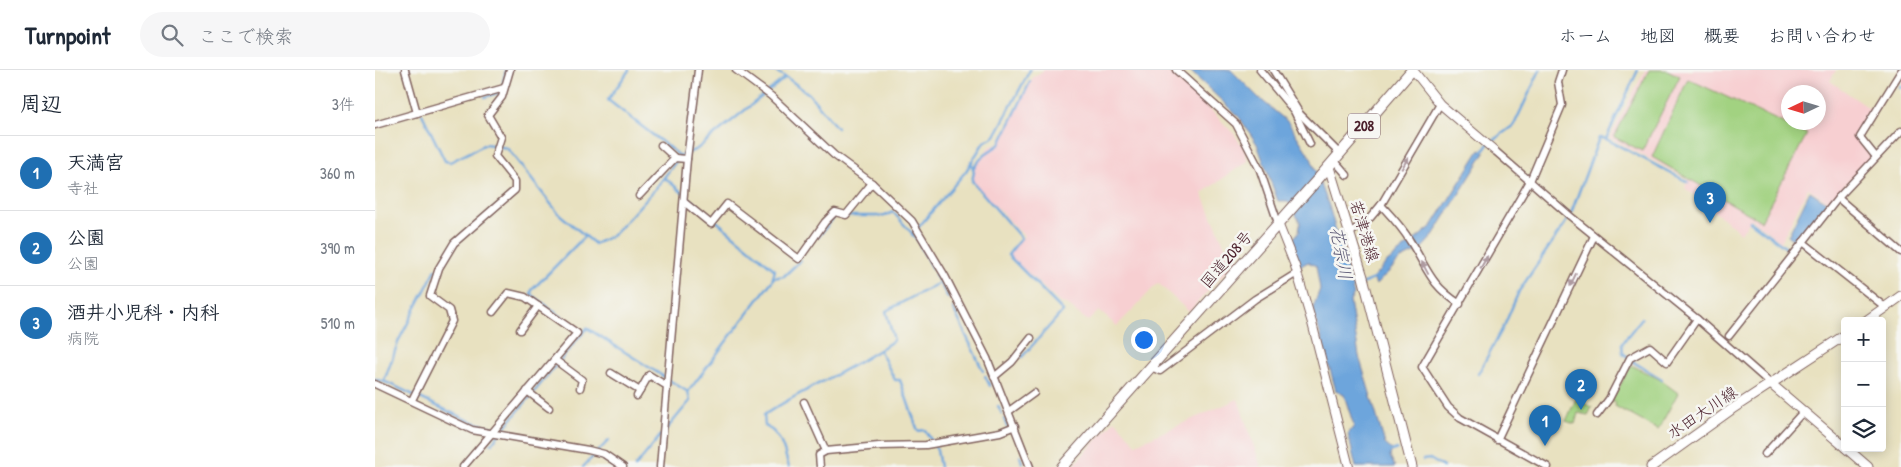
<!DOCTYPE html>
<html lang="ja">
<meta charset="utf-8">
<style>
:root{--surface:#fff;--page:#f6f6f7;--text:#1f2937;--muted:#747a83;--line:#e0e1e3;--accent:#1f6fb2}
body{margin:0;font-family:"Patrick Hand","Klee One",sans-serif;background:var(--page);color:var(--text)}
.controls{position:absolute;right:15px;bottom:15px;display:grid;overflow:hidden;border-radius:5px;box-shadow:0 2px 12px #0003}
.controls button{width:45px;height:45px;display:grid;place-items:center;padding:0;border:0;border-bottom:1px solid var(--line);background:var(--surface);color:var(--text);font:25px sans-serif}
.compass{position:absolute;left:1406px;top:15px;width:45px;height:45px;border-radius:50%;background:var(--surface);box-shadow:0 2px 12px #0003;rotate:266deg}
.you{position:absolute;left:768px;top:269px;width:18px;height:18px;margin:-12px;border:4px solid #fff;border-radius:50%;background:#1a73e8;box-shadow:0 0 0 8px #1a73e833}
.badge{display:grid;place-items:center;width:32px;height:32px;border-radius:50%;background:var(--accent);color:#fff;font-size:16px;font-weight:700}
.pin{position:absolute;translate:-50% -41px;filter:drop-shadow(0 1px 2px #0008)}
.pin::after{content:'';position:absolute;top:26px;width:18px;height:15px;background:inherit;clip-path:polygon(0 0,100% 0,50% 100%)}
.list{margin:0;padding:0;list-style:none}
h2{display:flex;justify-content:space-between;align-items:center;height:65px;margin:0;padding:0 20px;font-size:21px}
h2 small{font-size:16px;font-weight:400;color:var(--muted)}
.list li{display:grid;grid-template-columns:32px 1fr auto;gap:15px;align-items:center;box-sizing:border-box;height:75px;padding:0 20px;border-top:1px solid var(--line)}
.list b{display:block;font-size:19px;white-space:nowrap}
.list p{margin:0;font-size:16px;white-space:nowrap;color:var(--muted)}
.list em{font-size:16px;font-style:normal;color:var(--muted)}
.icon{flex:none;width:28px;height:28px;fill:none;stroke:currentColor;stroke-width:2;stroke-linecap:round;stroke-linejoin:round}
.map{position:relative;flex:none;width:1526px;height:397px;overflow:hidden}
header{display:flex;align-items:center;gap:30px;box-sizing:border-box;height:70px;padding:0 25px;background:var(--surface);border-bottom:1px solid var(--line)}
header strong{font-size:24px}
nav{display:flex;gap:28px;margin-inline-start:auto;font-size:18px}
.search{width:350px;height:45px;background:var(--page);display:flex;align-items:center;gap:12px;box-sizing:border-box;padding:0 18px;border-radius:28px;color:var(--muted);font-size:19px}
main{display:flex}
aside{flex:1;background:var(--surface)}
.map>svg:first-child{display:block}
.built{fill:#f7cfd1;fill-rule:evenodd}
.green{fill:#a2d281;stroke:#767856}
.water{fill:#6da5dc;stroke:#5c6284}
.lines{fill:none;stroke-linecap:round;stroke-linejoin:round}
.stream{stroke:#6da5dc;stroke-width:2.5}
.minor-casing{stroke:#81635f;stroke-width:9}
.tertiary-casing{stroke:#81635f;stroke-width:10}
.secondary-casing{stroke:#81635f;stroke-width:11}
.trunk-casing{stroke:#81635f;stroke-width:12}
.minor{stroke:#fff;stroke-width:6}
.tertiary{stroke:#fff;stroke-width:8}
.secondary{stroke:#fff;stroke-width:9}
.trunk{stroke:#fff;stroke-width:10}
.oneway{fill:#ae9aa0}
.labels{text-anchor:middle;stroke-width:5;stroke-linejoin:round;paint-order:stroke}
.shield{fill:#f6f6f2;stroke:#7e6067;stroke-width:1}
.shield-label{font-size:15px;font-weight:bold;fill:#4a1f2b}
.street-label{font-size:16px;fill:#4a1f2b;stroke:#f6f6f2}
.water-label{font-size:18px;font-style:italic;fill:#585572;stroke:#f6f6f2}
</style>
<header>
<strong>Turnpoint</strong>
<div class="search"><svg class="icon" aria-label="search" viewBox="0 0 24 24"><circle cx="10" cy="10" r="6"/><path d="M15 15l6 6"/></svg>ここで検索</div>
<nav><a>ホーム</a><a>地図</a><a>概要</a><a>お問い合わせ</a></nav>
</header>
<main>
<aside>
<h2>周辺<small>3件</small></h2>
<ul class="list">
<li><span class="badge">1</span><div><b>天満宮</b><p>寺社</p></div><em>360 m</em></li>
<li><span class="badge">2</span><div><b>公園</b><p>公園</p></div><em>390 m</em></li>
<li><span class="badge">3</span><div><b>酒井小児科・内科</b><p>病院</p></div><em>510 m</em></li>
</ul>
</aside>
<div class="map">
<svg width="1526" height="397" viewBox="0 0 1526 397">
<rect width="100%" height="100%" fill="#f6f6f2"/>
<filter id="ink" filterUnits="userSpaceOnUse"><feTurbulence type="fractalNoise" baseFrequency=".02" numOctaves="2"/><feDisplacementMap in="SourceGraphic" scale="10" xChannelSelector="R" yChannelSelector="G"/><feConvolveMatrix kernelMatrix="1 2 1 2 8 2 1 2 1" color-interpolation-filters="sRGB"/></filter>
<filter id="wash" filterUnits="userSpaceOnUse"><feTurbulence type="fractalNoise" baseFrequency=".0096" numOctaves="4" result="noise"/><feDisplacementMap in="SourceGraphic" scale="20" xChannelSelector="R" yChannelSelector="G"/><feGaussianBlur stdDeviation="1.12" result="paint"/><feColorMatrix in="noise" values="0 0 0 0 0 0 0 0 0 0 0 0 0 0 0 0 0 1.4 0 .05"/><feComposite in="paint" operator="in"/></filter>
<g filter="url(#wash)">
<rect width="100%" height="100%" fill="#e8e1c0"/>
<g class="built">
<path d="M 669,0 L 791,0 L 827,31 L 859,64 L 868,77 L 873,91 L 827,123 L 855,188 L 863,188 L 814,242 L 783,213 L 742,256 L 724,241 L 713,251 L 691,234 L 685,233 L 634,185 L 649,166 L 598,112 L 600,96 L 614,77 L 624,73 L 658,7 Z"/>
<path d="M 1270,0 L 1313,0 L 1316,2 L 1317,0 L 1461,0 L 1455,11 L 1497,40 L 1480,65 L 1497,87 L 1454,132 L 1433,118 L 1406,172 L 1376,149 L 1366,163 L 1310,118 L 1313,109 L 1235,68 ZM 1414,22 L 1444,22 L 1444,52 L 1414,52 Z"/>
<path d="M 863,329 L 886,397 L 697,397 L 740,350 L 761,374 Z"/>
</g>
<g class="green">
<path d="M 1274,0 L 1292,0 L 1305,6 L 1267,81 L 1239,67 Z"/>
<path d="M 1313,9 L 1432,64 L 1386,151 L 1277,87 Z"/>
<path d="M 1256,295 L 1284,309 L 1303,323 L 1283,360 L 1240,336 L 1241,332 L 1236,332 Z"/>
<path d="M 1201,329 L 1217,337 L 1213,345 L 1203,343 L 1200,354 L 1191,351 Z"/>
</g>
<g class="water">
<path d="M 814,0 L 856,0 L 884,28 L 913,52 L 936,88 L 954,136 L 979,225 L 975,231 L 984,286 L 1010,374 L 1017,380 L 1015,386 L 1020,397 L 981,397 L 973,364 L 979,356 L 969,325 L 961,321 L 938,238 L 945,219 L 941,196 L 933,192 L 924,197 L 916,171 L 924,162 L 925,152 L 913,131 L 903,131 L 882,74 L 864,47 Z"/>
<path d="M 1105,80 L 1110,83 L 1057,167 L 1045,180 L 1026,189 L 1001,215 L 998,208 L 1011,193 L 1057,156 Z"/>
<path d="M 1435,121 L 1453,133 L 1423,173 L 1413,166 Z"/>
</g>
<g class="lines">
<g class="stream">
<path d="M 254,0 L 233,30 L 305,86"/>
<path d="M 397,0 L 411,7"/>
<path d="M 1263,0 L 1231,69 L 1313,112"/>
<path d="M 128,12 L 131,0"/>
<path d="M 1525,18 L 1526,16"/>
<path d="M 110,27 L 126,22"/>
<path d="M 47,44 L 70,91 L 75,92 L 111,74 L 132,78 L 183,143 L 220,174 L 238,165 L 281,118 L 305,86 L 322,79 L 411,7 L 434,24 L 462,58"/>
<path d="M 1107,83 L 1113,74 L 1139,55 L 1165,0"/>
<path d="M 596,91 L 599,102 L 597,111 L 646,168 L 633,185 L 688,241 L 647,287"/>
<path d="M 598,98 L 610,84 L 625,74 L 655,12"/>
<path d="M 290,108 L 400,200 L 397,211 L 313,322"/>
<path d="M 472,146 L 509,146 L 518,142 L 542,169 L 557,199"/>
<path d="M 1375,151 L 1415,181 L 1405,196"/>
<path d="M 537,165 L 591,101 L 609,72 L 620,66 L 655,0"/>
<path d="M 444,166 L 460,146"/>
<path d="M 560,204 L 573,228"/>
<path d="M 398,208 L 409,206 L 426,190"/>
<path d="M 974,219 L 1001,208"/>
<path d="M 578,238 L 608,301"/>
<path d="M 208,263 L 156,224 L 157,220 L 210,166"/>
<path d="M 505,281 L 520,310 L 525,310 L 543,361 L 550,360 L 562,380 L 565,397"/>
<path d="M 1254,288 L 1248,283 L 1247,274 L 1251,268 L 1267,248"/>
<path d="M 1255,290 L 1287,309"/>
<path d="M 1103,304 L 1130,254 L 1144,221 L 1195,146 L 1224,68 L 1231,69"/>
<path d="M 610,306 L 615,316"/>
<path d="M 0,309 L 13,313 L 92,350 L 127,361"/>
<path d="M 9,311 L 24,270 L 61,199"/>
<path d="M 623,336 L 627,344"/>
<path d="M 629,349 L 632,357"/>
<path d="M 116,374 L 212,258 L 313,322 L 315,331 L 290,361"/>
<path d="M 1014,382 L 1022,379"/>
<path d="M 220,385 L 242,397"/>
<path d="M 645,386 L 647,393"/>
<path d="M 1048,390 L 1055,389 L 1068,397"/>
<path d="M 208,397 L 234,370"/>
<path d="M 260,397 L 286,365"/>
<path d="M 414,397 C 409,381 406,363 390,356 L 389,345 C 431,317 479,299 519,270 L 511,241 L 564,213"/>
</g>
</g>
</g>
<g filter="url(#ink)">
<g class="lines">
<g class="minor-casing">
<g id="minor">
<path d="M 30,0 L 42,43"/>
<path d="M 361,0 L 396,26 L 459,85 L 497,113 L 537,151 L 570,206 L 612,288 L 655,397"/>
<path d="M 801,0 L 861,54 L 885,100 L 903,153"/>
<path d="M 885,0 L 919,41 L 935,74"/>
<path d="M 898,0 L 925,44 L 965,84"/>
<path d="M 0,55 L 129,18"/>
<path d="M 286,75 L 300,88"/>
<path d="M 1119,80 L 1195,146 L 1322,249 L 1396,314"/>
<path d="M 1501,87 L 1485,67 L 1526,1"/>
<path d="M 959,90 L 972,105"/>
<path d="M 264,126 L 300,88 L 312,89"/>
<path d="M 1463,128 L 1526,182"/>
<path d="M 309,132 L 336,154 L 352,134 L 424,189 L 450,152 L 460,142 L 471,145 L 497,113"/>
<path d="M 1006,135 C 1016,146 1027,157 1035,171 C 1053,199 1054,214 1085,234"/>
<path d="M 975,163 L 995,148 L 1006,135 L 1065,34"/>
<path d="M 1428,172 L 1510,237"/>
<path d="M 145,260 L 163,236"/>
<path d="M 1354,266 L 1463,128 L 1526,61"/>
<path d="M 180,290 L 207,310 L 205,318"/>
<path d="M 776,297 L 785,301 L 880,229 L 922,203"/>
<path d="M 236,303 L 265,321"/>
<path d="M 619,307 L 637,292 L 656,268"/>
<path d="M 0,314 L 97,360 L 213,380 L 229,384 L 248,397"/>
<path d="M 152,321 L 174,338"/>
<path d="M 262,326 L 274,305 L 292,316"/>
<path d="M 37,330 L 77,251 L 74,240 L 55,226 L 64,198 L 79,173 L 140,120 L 140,111 L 120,86 L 126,67 L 113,45 L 127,27 L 135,0"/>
<path d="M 429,332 L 451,381"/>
<path d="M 634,341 L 659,323"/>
<path d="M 1222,345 L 1234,329 L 1255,288 L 1275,277 L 1292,292 L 1322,249"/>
<path d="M 1122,370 L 1219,166"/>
<path d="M 1390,384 L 1428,342"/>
<path d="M 88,397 L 202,263 L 150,227 L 133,223 L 118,242"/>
<path d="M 285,397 L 312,89 L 323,0"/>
<path d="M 445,397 L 444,385 L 451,381 L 504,376 L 551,375 L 625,362 L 640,356"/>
<path d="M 1173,397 L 1085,348 L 1073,337 L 1047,297 L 1155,111 L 1187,35 L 1183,12 L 1187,0"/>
</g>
</g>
<g class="tertiary-casing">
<g id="tertiary">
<path d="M 1038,0 L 1065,34 L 1119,80"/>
<path d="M 903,153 L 920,196 L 937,253 L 974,397"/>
</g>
</g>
<g class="secondary-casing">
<g id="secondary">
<path d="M 954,97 L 988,207 L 1037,397"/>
<path d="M 1491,251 L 1526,226"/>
<path d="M 1396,314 L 1470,377"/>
<path d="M 1471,378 L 1493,397"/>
<path d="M 1276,397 L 1357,339 L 1470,265"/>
</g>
</g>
<g class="trunk-casing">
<path id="trunk" d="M 687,397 L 943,109 L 1037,0"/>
</g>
<use href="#minor" class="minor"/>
<use href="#tertiary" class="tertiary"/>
<use href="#secondary" class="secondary"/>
<use href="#trunk" class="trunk"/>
</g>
<defs><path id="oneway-solid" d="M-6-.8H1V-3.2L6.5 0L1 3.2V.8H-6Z" transform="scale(1.25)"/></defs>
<g class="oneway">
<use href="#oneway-solid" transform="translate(1030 93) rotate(-60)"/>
<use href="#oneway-solid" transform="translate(1109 192) rotate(-60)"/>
<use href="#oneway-solid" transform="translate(1050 198) rotate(-118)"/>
<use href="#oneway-solid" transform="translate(1198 210) rotate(115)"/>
</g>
</g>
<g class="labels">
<rect class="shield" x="973" y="43.5" width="32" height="25" rx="4"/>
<g class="shield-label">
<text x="989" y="61">208</text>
</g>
<g class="street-label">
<text transform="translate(990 161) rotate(73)" y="6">若津港線</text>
<text transform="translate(851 189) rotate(-49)" y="6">国道208号</text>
<text transform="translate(1327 342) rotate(-34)" y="6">水田大川線</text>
</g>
<g class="water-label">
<text transform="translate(966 183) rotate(80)" y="6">花宗川</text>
</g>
</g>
</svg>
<div class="controls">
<button>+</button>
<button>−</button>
<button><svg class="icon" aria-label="layers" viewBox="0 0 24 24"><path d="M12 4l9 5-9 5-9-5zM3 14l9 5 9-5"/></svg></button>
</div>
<svg class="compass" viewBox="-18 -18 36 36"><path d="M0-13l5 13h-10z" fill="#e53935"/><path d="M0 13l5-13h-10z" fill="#747a83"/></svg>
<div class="you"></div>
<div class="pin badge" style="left:1170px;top:376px">1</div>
<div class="pin badge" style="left:1206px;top:340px">2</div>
<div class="pin badge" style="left:1335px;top:153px">3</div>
</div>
</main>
